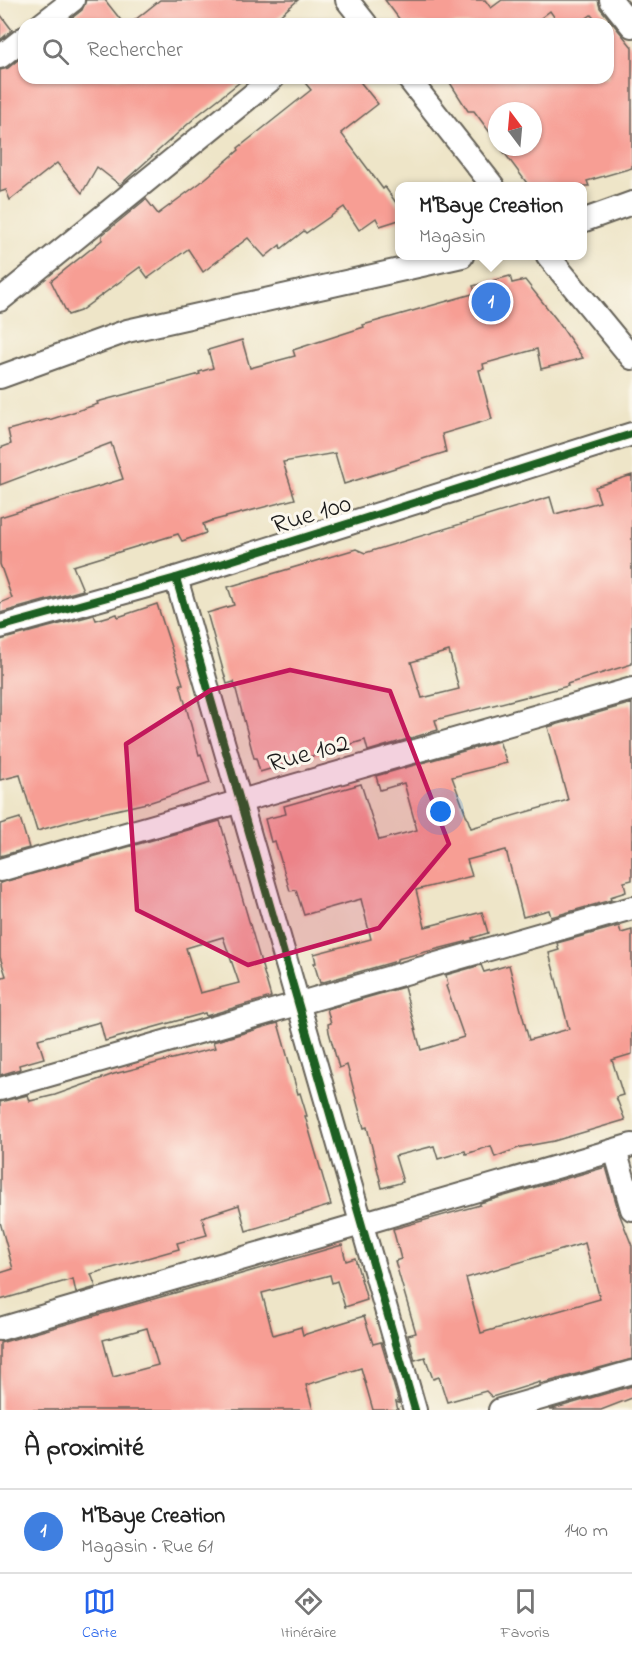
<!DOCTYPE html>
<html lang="fr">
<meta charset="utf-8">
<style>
:root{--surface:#fff;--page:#f2f2f2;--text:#222;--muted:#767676;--line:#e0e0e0;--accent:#2563eb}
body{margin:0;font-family:"Indie Flower",sans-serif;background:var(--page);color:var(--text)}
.compass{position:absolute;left:488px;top:102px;width:54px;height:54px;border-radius:50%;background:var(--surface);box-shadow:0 2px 4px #0004;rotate:344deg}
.you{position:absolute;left:441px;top:812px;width:21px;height:21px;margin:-15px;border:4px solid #fff;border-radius:50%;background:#1a73e8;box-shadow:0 0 0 9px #1a73e833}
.badge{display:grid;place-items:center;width:39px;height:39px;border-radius:50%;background:var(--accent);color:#fff;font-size:20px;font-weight:700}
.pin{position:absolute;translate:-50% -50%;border:3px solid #fff;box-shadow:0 2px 6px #0006}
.popup{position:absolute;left:395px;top:182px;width:192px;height:78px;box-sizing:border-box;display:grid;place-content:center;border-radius:12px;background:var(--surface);filter:drop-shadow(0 2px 4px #0005);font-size:20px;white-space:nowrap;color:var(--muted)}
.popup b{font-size:22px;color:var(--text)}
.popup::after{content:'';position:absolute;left:50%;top:100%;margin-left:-12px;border:12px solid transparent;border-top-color:var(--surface)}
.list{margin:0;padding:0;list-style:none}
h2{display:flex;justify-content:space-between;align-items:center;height:78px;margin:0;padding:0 24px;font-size:26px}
h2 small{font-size:20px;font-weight:400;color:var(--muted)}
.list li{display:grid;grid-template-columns:39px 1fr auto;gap:18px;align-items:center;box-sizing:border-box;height:84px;padding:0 24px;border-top:2px solid var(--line)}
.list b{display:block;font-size:22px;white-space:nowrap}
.list p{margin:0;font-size:20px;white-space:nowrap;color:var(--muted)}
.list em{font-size:20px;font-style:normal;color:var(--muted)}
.icon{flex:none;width:33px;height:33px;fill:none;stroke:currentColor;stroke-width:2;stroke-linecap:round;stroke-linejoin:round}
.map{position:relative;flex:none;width:632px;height:1410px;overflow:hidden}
.search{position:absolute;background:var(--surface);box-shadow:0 2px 4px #0004;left:18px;right:18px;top:18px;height:66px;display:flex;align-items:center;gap:15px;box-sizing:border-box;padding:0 21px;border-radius:18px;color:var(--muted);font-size:22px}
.sheet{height:162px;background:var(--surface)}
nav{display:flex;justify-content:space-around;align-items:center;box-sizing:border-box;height:84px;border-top:2px solid var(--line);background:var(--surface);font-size:16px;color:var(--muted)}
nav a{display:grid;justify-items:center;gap:3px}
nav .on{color:var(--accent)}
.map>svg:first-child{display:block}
.building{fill:#f79e94;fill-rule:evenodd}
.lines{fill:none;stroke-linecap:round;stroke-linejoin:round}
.minor-casing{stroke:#666258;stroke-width:26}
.minor{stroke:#fff;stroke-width:22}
.cycleway-casing{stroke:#fbf7ec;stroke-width:11}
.cycleway{stroke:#1b5e20;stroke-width:8}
.marked{fill:#c2185b;fill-opacity:0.2;stroke:#c2185b;stroke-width:4.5;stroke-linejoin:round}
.labels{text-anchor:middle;stroke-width:6;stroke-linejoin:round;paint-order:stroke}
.street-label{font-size:27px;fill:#1c1c1c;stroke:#fbf7ec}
</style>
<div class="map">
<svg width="632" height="1410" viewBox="0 0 632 1410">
<rect width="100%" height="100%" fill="#fbf7ec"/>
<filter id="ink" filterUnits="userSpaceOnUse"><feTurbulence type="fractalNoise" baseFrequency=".0167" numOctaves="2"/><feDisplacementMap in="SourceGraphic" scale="12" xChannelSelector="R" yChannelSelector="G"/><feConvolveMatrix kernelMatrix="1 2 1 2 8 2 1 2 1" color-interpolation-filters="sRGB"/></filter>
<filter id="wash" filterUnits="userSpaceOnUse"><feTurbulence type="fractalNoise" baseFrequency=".008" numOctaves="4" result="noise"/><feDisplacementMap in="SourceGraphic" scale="24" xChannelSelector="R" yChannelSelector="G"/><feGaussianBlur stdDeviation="1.35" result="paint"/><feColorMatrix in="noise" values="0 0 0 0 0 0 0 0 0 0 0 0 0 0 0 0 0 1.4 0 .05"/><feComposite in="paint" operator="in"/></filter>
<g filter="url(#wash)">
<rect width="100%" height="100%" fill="#eee5c8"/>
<g id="blocks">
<g class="building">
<path d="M 86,0 L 105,0 L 124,24 L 71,24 L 68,21 L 82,10 Z"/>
<path d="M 160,0 L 298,0 L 270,24 L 130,24 Z"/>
<path d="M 385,0 L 485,0 L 491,8 L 502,0 L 598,0 L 600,8 L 632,47 L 632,168 L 587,181 L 589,186 L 529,186 L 500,147 L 533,147 L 533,111 L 497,111 L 497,142 L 474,111 L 468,111 L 447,78 L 608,78 L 608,20 L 599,24 L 591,15 L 578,24 L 559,24 L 550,11 L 533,24 L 403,24 Z"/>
<path d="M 0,14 L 12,30 L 0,40 Z"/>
<path d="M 24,55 L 24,78 L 245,78 L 198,115 L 120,185 L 97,167 L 82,193 L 57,163 L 10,200 L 6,190 L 0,192 L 0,70 L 8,68 Z"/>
<path d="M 301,78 L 357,78 L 378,104 L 341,133 L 383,189 L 385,187 L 399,207 L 399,220 L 380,226 L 376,218 L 359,230 L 344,207 L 306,233 L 304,231 L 281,249 L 280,245 L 265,257 L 248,238 L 203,272 L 188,249 L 148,278 L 140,267 L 80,311 L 68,315 L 51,281 L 102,240 L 102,235 L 146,199 L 158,214 L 200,183 L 239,150 L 238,148 L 311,90 Z"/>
<path d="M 510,276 L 512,283 L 525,280 L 556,319 L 583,358 L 541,369 L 537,349 L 483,364 L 484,369 L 479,370 L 492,419 L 442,434 L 446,452 L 344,484 L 335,453 L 283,462 L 295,499 L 211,521 L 203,524 L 206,533 L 182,541 L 178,534 L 73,566 L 83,590 L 0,613 L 0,603 L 12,598 L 0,564 L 0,517 L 123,479 L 111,443 L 0,485 L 0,448 L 11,444 L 8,430 L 48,419 L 49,420 L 98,404 L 97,402 L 200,374 L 199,372 L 213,368 L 208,350 L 242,340 L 250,368 L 295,356 L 293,350 L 364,327 L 363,325 L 476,293 L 473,286 Z"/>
<path d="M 632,475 L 632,664 L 567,684 L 568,686 L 435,720 L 438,730 L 368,751 L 365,740 L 260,772 L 256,758 L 254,758 L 234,682 L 227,684 L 207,613 L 234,605 L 228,587 L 356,549 L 365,553 L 550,497 L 555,514 L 600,502 L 595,487 ZM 449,651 L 459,689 L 422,698 L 411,662 Z"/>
<path d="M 157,604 L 183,684 L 180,684 L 199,755 L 201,754 L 210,783 L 151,802 L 85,817 L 37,831 L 20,775 L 0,780 L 0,640 L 94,615 L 96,620 L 117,614 L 118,617 Z"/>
<path d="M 632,703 L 632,880 L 624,882 L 626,892 L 610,897 L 611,900 L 551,917 L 549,910 L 523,917 L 506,850 L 467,860 L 472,876 L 416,890 L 425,927 L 482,912 L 488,933 L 472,938 L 473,940 L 397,959 L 397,961 L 320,983 L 314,963 L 316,963 L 314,954 L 371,939 L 361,899 L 304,915 L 296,890 L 290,891 L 275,841 L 271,842 L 265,819 L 286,814 L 284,806 L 361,784 L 379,840 L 417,830 L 404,783 L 380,790 L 376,776 L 499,741 L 507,763 L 452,777 L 471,828 L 568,800 L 548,727 Z"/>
<path d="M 20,818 L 29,848 L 0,856 L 0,824 Z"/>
<path d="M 220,821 L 271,997 L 206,1016 L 205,1013 L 105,1041 L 100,1022 L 38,1039 L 44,1058 L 19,1065 L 20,1069 L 0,1075 L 0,978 L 6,976 L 0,957 L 0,883 ZM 223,937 L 239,983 L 200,993 L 186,948 Z"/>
<path d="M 619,926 L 621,933 L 632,930 L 632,1054 L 612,1060 L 623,1095 L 616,1097 L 625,1120 L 554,1141 L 521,1147 L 495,1157 L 491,1146 L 466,1154 L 465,1151 L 438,1159 L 434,1146 L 395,1156 L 403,1182 L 382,1188 L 367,1127 L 364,1128 L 347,1065 L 339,1068 L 329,1032 L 328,1024 L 331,1023 L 327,1009 L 404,987 L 421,1050 L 464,1037 L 446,986 L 448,985 L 446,975 L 481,965 L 484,972 L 509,965 L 529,1040 L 569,1029 L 549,953 L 559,950 L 557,943 Z"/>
<path d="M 278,1023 L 298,1094 L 300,1093 L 307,1116 L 305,1116 L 331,1205 L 246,1231 L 239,1205 L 202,1217 L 207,1235 L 177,1243 L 179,1249 L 91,1274 L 96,1287 L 76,1293 L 73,1279 L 0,1300 L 0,1273 L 13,1269 L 0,1222 L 0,1102 L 28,1095 L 30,1101 L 55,1095 L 114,1074 L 215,1048 L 213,1042 Z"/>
<path d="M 606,1167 L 619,1213 L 632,1246 L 632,1359 L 540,1384 L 540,1382 L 492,1397 L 486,1391 L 447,1402 L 439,1377 L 433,1379 L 425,1357 L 415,1360 L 408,1335 L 416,1333 L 395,1261 L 401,1259 L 393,1229 L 480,1205 L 480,1203 ZM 585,1243 L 600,1299 L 481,1333 L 466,1278 Z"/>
<path d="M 342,1245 L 346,1261 L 355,1258 L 367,1300 L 345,1307 L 337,1281 L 332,1283 L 330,1275 L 262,1293 L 273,1335 L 301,1327 L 303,1335 L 364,1316 L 373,1344 L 381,1342 L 399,1403 L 396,1402 L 398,1410 L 373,1410 L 361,1368 L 306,1385 L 313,1410 L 0,1410 L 0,1343 ZM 147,1328 L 158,1365 L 113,1377 L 103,1340 Z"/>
<path d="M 632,1386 L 632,1398 L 601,1410 L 549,1410 Z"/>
</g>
</g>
</g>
<g filter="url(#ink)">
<use href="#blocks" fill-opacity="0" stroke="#666258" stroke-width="1.5"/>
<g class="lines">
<g class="minor-casing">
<g id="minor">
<path d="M 347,0 L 366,24"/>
<path d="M 611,0 L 632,26"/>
<path d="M 42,24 L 73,0"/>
<path d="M 0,57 L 24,38"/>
<path d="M 408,78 L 493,186"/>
<path d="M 582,221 L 632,203"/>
<path d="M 548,256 L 632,358"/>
<path d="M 0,300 L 273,78"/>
<path d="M 0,377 L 127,331 L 462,256"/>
<path d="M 176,578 L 415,1410"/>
<path d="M 0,627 L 176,578 L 632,434"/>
<path d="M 0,870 L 632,689"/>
<path d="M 0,1089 L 632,908"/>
<path d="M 615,1150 L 632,1209"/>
<path d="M 0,1329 L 632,1145"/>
<path d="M 500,1410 L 632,1372"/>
</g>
</g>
<use href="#minor" class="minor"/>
<g class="cycleway-casing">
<g id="cycleway">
<path d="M 176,578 L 415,1410"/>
<path d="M 0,627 L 176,578 L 632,434"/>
</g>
</g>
<use href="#cycleway" class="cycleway"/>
</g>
</g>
<path class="marked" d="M 290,670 L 390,691 L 449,844 L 379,928 L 248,965 L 137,910 L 126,744 L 211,690 Z"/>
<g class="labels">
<g class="street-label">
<text transform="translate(311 513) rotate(-17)" y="9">Rue 100</text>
<text transform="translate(308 752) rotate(-16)" y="9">Rue 102</text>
</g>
</g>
</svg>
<svg class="compass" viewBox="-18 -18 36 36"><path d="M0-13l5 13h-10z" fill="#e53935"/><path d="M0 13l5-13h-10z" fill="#767676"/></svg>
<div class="you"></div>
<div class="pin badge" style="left:491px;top:302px;background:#3f7fe0">1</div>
<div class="popup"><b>M'Baye Creation</b>Magasin</div>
<div class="search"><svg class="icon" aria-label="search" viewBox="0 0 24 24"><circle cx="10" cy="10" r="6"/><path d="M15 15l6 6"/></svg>Rechercher</div>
</div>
<section class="sheet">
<h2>À proximité<small></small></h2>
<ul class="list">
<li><span class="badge" style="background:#3f7fe0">1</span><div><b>M'Baye Creation</b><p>Magasin · Rue 61</p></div><em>140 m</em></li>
</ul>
</section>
<nav>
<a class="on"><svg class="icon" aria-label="map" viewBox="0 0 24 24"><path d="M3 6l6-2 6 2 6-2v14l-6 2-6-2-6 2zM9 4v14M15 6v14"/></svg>Carte</a>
<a><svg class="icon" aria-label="directions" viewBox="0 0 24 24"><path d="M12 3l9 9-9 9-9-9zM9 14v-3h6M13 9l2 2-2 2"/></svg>Itinéraire</a>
<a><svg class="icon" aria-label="saved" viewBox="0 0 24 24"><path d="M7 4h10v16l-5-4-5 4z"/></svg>Favoris</a>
</nav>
